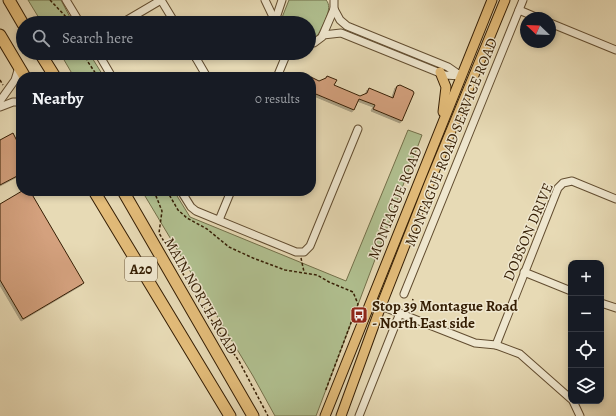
<!DOCTYPE html>
<meta charset="utf-8">
<style>
:root{--surface:#171b24;--page:#242831;--text:#f1f3f6;--muted:#9ea1a6;--line:#363941}
body{margin:0;font-family:Alegreya,serif;background:var(--page);color:var(--text)}
.controls{position:absolute;right:12px;bottom:12px;display:grid;overflow:hidden;border-radius:8px;box-shadow:0 2px 6px #0003}
.controls button{width:36px;height:36px;display:grid;place-items:center;padding:0;border:0;border-bottom:1px solid var(--line);background:var(--surface);color:var(--text);font:20px sans-serif}
.compass{position:absolute;left:520px;top:12px;width:36px;height:36px;border-radius:50%;background:var(--surface);box-shadow:0 2px 6px #0003;rotate:293deg}
.list{margin:0;padding:0;list-style:none}
h2{display:flex;justify-content:space-between;align-items:center;height:52px;margin:0;padding:0 16px;font-size:17px}
h2 small{font-size:13px;font-weight:400;color:var(--muted)}
.icon{flex:none;width:22px;height:22px;fill:none;stroke:currentColor;stroke-width:2;stroke-linecap:round;stroke-linejoin:round}
.map{position:relative;flex:none;width:616px;height:416px;overflow:hidden}
.search{position:absolute;background:var(--surface);box-shadow:0 2px 6px #0003;left:16px;top:16px;width:300px;height:44px;display:flex;align-items:center;gap:10px;box-sizing:border-box;padding:0 14px;border-radius:22px;color:var(--muted);font-size:15px}
.panel{position:absolute;background:var(--surface);box-shadow:0 2px 6px #0003;left:16px;top:72px;width:300px;height:124px;border-radius:16px}
.map>svg:first-child{display:block}
.green{fill:#b1c191;stroke:#73704a}
.building{fill:#d4a17e;stroke:#351e04;filter:url(#shadow)}
.lines{fill:none;stroke-linecap:round;stroke-linejoin:round}
.minor-casing{stroke:#624d30;stroke-width:9}
.major-casing{stroke:#351e04;stroke-width:11}
.highway-casing{stroke:#351e04;stroke-width:13}
.path{stroke:#351e04;stroke-width:1.5;stroke-dasharray:3 2;stroke-linecap:butt}
.minor{stroke:#efe7cf;stroke-width:7}
.major{stroke:#e4bd7a;stroke-width:9}
.highway{stroke:#e4bd7a;stroke-width:11}
.labels{text-anchor:middle;stroke-width:3;stroke-linejoin:round;paint-order:stroke}
.shield{fill:#efe7cf;stroke:#6d5a41;stroke-width:1}
.shield-label{font-size:14px;font-weight:bold;fill:#351e04}
.street-label{font-size:15px;fill:#351e04;stroke:#efe7cf}
.poi-label{font-size:15px;font-weight:bold;fill:#351e04;stroke:#efe7cf;text-anchor:start}
</style>
<div class="map">
<svg width="616" height="416" viewBox="0 0 616 416">
<defs>
<filter id="shadow"><feDropShadow dx="-2" dy="2" stdDeviation="0" flood-color="#0004"/></filter>
</defs>
<rect width="100%" height="100%" fill="#e7dab5"/>
<filter id="stains"><feTurbulence type="fractalNoise" baseFrequency=".005" numOctaves="4"/><feColorMatrix values="0 0 0 0 .2 0 0 0 0 .09 0 0 0 0 .02 0 0 0 .5 -.17"/></filter>
<radialGradient id="worn" r=".72"><stop offset=".6" stop-color="#630" stop-opacity="0"/><stop offset="1" stop-color="#630" stop-opacity=".3"/></radialGradient>
<g class="green">
<path d="M 28,0 L 61,0 L 73,23 L 42,23 Z"/>
<path d="M 289,0 L 326,0 C 334,8 322,26 318,35 L 315,37 L 309,37 L 309,23 L 281,23 L 281,20 Z"/>
<path d="M 60,53 L 89,53 L 104,77 L 74,77 Z"/>
<path d="M 408,130 L 422,135 L 316,416 L 275,416 L 253,376 L 142,191 L 174,191 L 190,217 L 346,281 Z"/>
</g>
<g class="building">
<path d="M 327,76 L 337,80 L 334,85 L 360,96 L 367,93 L 369,88 L 393,98 L 397,86 L 400,85 L 413,91 L 414,93 L 402,121 L 373,109 L 375,105 L 359,99 L 354,110 L 311,92 L 311,77 L 319,81 L 326,78 Z"/>
<path d="M 13,133 L 21,149 L 21,174 L 0,185 L 0,140 Z"/>
<path d="M 22,191 L 30,191 L 84,283 L 23,319 L 0,280 L 0,204 Z"/>
</g>
<g class="lines">
<g class="minor-casing">
<g id="minor">
<path d="M 66,0 L 80,23"/>
<path d="M 161,0 L 175,23"/>
<path d="M 265,0 L 275,21"/>
<path d="M 334,9 L 340,20 L 347,26 L 448,67 L 461,76"/>
<path d="M 519,10 L 538,18"/>
<path d="M 122,23 L 161,0"/>
<path d="M 276,23 L 276,18 L 282,0"/>
<path d="M 550,23 L 616,50"/>
<path d="M 323,35 L 341,33 L 445,75 L 461,76"/>
<path d="M 309,42 L 314,43 L 322,37 L 334,9 L 334,0"/>
<path d="M 98,53 L 112,77"/>
<path d="M 193,53 L 207,77"/>
<path d="M 196,58 L 204,53"/>
<path d="M 277,77 L 287,53"/>
<path d="M 0,101 L 15,80 L 19,67"/>
<path d="M 0,107 L 13,102 L 21,102"/>
<path d="M 181,191 L 191,207 L 196,211 L 296,252 L 304,252 L 310,246 L 358,129"/>
<path d="M 219,220 L 231,191"/>
<path d="M 524,272 L 571,291"/>
<path d="M 404,294 L 523,0"/>
<path d="M 371,302 L 475,343 L 496,345 L 520,354 L 571,399"/>
<path d="M 601,303 L 616,308"/>
<path d="M 496,345 L 558,188 L 563,183 L 572,181 L 616,199"/>
<path d="M 573,401 L 580,416"/>
<path d="M 359,416 L 400,313"/>
</g>
</g>
<g class="major-casing">
<g id="major">
<path d="M 440,72 L 446,87 L 443,112"/>
<path d="M 325,416 L 492,0"/>
<path d="M 341,416 L 381,306 L 429,184 L 505,0"/>
</g>
</g>
<g class="highway-casing">
<g id="highway">
<path d="M 9,0 L 23,24"/>
<path d="M 0,35 L 25,77"/>
<path d="M 40,53 L 55,77"/>
<path d="M 94,191 L 230,416"/>
<path d="M 123,191 L 253,416"/>
</g>
</g>
<g class="path">
<path d="M 50,0 L 69,20"/>
<path d="M 84,53 L 88,62 L 98,77"/>
<path d="M 0,80 L 3,85"/>
<path d="M 154,191 L 162,211 L 159,233 L 199,301 L 225,341 L 239,361 L 268,416"/>
<path d="M 167,191 L 178,210 L 187,218 L 207,229 L 229,247 L 253,258 L 285,270 L 317,275 L 329,282 L 353,292 L 358,304 L 325,392"/>
<path d="M 301,258 L 304,272"/>
<path d="M 410,310 L 413,299"/>
</g>
<use href="#minor" class="minor"/>
<use href="#major" class="major"/>
<use href="#highway" class="highway"/>
</g>
<defs>
<g id="bus-square" transform="scale(0.9)"><rect x="-9" y="-9" width="18" height="18" rx="4" fill="#8f2418" stroke="#efe7cf"/><path d="M-5-6H5V4H4V6H2V4H-2V6H-4V4H-5ZM-3.5-4V0h7V-4ZM-3.5 1.2v1.5H-2V1.2ZM2 1.2v1.5H3.5V1.2Z" fill="#fff"/></g>
</defs>
<g fill-rule="evenodd">
<use href="#bus-square" x="359" y="315"/>
</g>
<g class="labels">
<rect class="shield" x="125" y="257" width="32" height="24" rx="3"/>
<g class="shield-label">
<text x="141" y="274">A20</text>
</g>
<g class="street-label">
<text transform="translate(451 142) rotate(-68)" y="5">MONTAGUE ROAD SERVICE ROAD</text>
<text transform="translate(395 203) rotate(-68)" y="5">MONTAGUE ROAD</text>
<text transform="translate(528 232) rotate(-67)" y="5">DOBSON DRIVE</text>
<text transform="translate(201 296) rotate(60)" y="5">MAIN NORTH ROAD</text>
</g>
<g class="poi-label">
<text x="372" y="311">Stop 39 Montague Road<tspan x="372" dy="17">- North East side</tspan></text>
</g>
</g>
<rect width="100%" height="100%" filter="url(#stains)"/>
<rect width="100%" height="100%" fill="url(#worn)"/>
</svg>
<div class="controls">
<button>+</button>
<button>−</button>
<button><svg class="icon" aria-label="locate" viewBox="0 0 24 24"><circle cx="12" cy="12" r="6"/><path d="M12 2v4M12 18v4M2 12h4M18 12h4"/></svg></button>
<button><svg class="icon" aria-label="layers" viewBox="0 0 24 24"><path d="M12 4l9 5-9 5-9-5zM3 14l9 5 9-5"/></svg></button>
</div>
<svg class="compass" viewBox="-18 -18 36 36"><path d="M0-13l5 13h-10z" fill="#e53935"/><path d="M0 13l5-13h-10z" fill="#9ea1a6"/></svg>
<div class="search"><svg class="icon" aria-label="search" viewBox="0 0 24 24"><circle cx="10" cy="10" r="6"/><path d="M15 15l6 6"/></svg>Search here</div>
<section class="panel">
<h2>Nearby<small>0 results</small></h2>
<ul class="list">
</ul>
</section>
</div>
